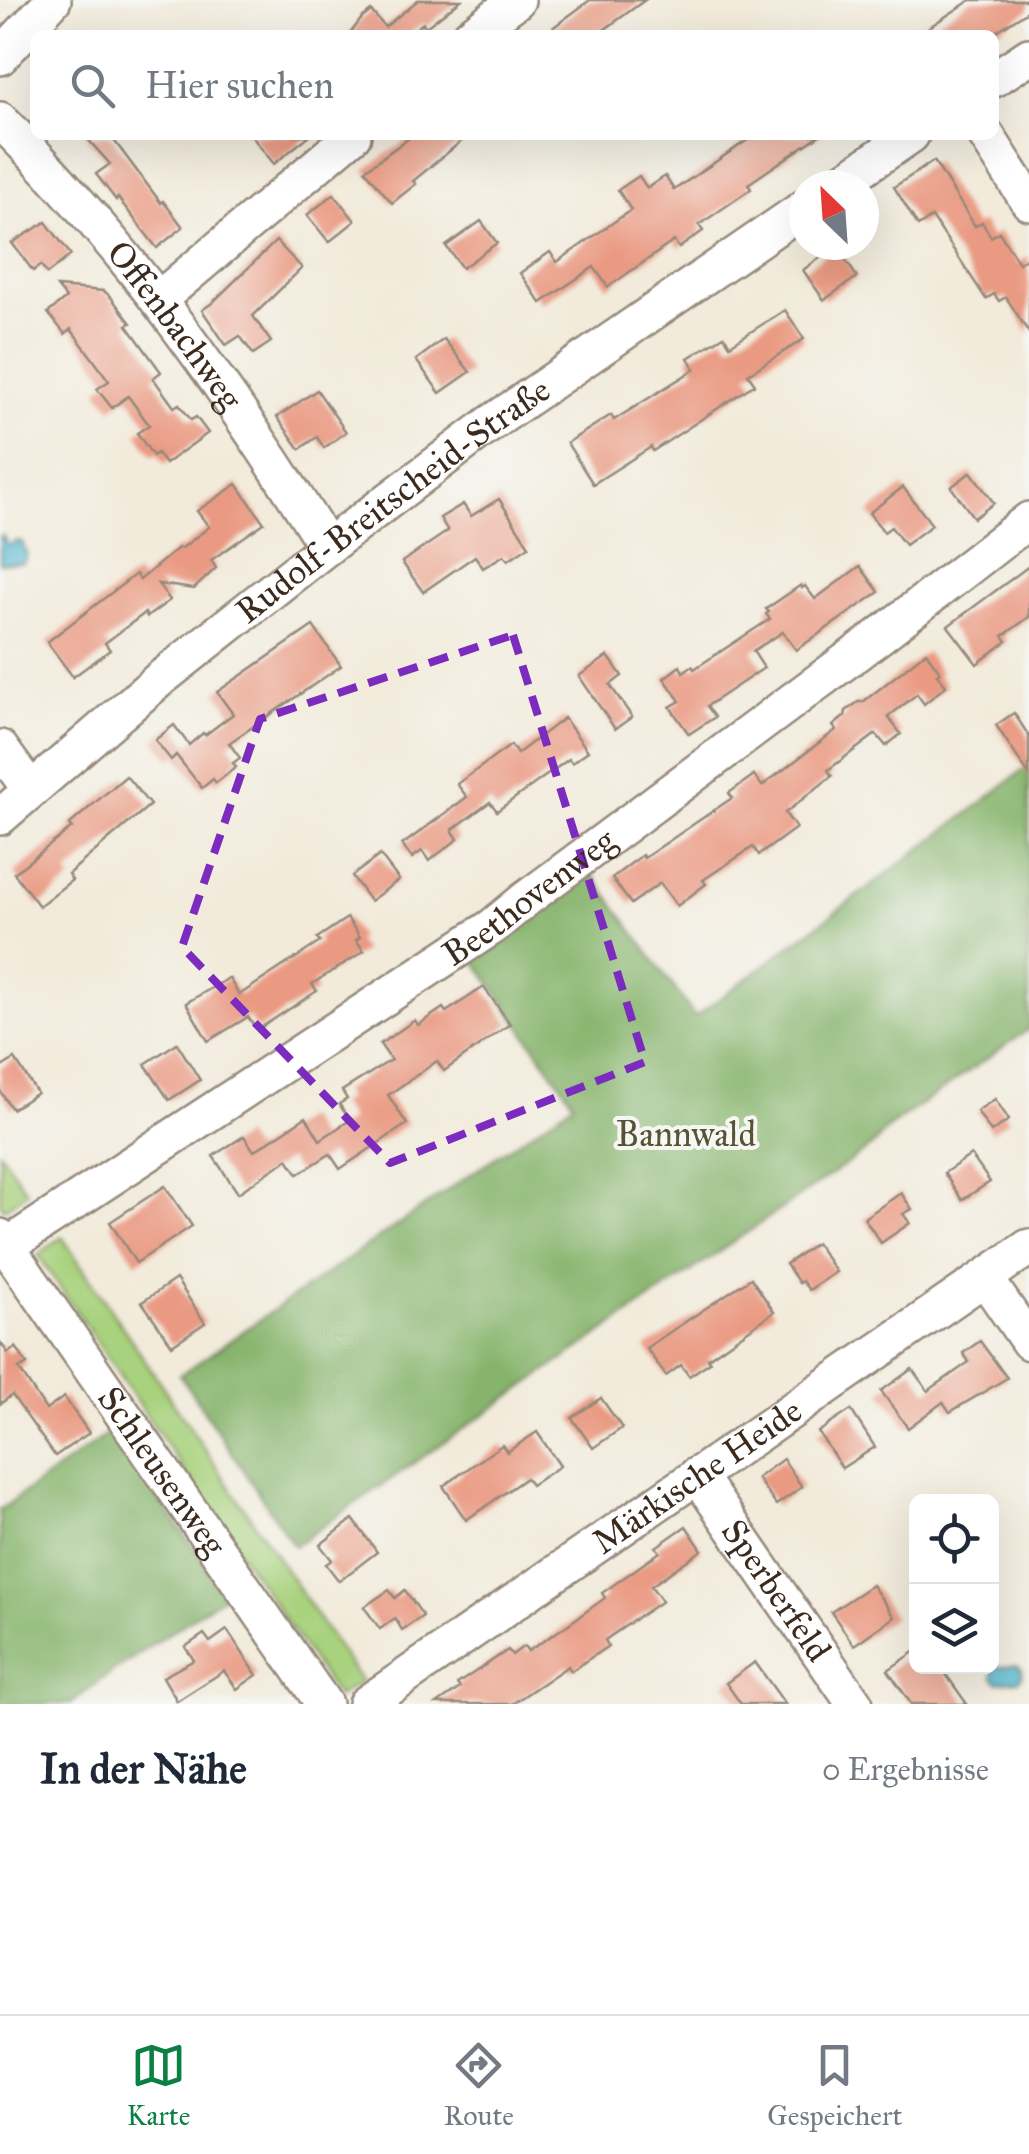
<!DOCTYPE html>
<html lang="de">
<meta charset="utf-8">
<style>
:root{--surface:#fff;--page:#f2f2f3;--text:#1f2937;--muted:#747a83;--line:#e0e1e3;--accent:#0b8043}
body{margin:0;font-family:"IM FELL Great Primer",serif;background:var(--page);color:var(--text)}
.controls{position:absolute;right:30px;bottom:30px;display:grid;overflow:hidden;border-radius:15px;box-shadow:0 10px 40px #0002}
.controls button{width:90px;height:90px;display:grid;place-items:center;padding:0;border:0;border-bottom:2px solid var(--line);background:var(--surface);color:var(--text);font:50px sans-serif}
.compass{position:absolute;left:789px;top:170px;width:90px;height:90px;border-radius:50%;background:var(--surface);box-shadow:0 10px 40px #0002;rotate:335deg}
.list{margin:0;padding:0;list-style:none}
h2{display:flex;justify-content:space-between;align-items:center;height:130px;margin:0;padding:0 40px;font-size:42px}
h2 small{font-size:32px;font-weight:400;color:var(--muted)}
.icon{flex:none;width:55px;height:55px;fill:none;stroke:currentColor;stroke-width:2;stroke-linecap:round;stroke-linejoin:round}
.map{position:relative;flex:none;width:1029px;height:1704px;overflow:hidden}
.search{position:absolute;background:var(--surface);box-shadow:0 10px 40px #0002;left:30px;right:30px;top:30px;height:110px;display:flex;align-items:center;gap:25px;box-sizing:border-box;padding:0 35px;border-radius:15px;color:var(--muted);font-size:38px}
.sheet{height:310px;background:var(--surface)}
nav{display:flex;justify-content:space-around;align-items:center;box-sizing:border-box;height:140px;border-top:2px solid var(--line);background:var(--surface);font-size:28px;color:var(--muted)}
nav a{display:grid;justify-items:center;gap:5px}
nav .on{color:var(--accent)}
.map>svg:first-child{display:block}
.green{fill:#a8d27d;stroke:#727e4e;stroke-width:2.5}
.forest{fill:#86b46c;stroke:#606f45;stroke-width:2.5}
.water{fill:#4fb6cd;stroke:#457076;stroke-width:2.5}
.building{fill:#ea9a82}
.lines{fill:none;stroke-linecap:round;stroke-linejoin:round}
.minor-casing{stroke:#968a7c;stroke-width:40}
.minor{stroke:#fff;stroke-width:35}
.marked{fill:none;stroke:#7b2cbf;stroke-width:8;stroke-dasharray:20 12;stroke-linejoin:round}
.labels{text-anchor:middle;stroke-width:8;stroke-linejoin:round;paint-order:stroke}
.street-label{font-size:35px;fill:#3b2a1e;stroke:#f6f6f2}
.park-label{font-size:35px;fill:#565436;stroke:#f6f6f2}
</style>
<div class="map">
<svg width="1029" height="1704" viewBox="0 0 1029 1704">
<rect width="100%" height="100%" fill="#f6f6f2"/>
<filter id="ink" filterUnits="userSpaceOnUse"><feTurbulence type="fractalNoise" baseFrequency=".01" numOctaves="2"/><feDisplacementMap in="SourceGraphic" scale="20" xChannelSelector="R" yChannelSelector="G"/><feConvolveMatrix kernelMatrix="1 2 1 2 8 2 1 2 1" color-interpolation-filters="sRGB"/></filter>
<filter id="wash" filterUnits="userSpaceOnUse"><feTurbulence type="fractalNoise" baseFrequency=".0048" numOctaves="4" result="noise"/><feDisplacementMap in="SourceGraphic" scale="40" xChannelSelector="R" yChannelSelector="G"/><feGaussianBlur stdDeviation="2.25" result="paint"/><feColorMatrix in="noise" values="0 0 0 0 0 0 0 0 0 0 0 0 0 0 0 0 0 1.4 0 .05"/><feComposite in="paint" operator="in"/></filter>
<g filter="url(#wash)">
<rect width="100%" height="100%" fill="#f2ebdb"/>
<g class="green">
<path d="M 0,1152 L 27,1192 L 4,1209 L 0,1203 Z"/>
<path d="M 62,1237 L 361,1682 L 337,1697 L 38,1255 Z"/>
</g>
<g class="forest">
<path d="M 1029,765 L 1029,1029 L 889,1127 L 872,1146 L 294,1546 L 180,1375 L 574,1103 L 473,958 L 590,871 L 695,1017 L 974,809 Z"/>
<path d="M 112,1431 L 226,1594 L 98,1682 L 71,1704 L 0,1704 L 0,1510 Z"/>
</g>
<g class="water">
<path d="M 2,535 L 8,546 L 17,541 L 22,542 L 27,556 L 23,563 L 0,563 L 0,536 Z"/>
<path d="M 1017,1665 L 1022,1669 L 1022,1676 L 1018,1680 L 998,1682 L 993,1678 L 993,1672 L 997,1667 Z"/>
</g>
<g id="blocks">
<g class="building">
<path d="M 418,0 L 461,0 L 426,27 L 423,23 L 408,35 L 349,35 L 362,18 L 371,11 L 385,27 Z"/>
<path d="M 590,0 L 645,0 L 597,35 L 543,35 Z"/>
<path d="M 971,0 L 1029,0 L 1029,10 L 991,35 L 917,35 Z"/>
<path d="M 84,135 L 110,135 L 161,203 L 163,201 L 183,227 L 157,248 L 118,198 L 116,200 L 96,174 L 110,164 Z"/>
<path d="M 251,135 L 310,135 L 274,164 Z"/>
<path d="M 413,135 L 469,135 L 413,181 L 416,184 L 392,203 L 365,170 Z"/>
<path d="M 755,135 L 820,135 L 748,184 L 751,189 L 699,225 L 703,231 L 679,248 L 674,241 L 608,287 L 594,267 L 541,303 L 520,273 L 550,252 L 557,262 L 631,210 L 618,190 L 639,176 L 647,188 L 665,176 L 674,190 Z"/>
<path d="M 934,161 L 975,226 L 982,222 L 991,237 L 999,232 L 1019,263 L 1029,256 L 1029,333 L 1006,297 L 999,301 L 994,294 L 986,299 L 932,217 L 918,226 L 894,187 Z"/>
<path d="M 334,194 L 355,221 L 329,242 L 307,215 Z"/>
<path d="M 481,221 L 497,243 L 462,268 L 446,246 Z"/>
<path d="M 46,222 L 71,255 L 47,274 L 41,265 L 33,271 L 12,243 Z"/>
<path d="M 276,241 L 302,268 L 253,316 L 271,342 L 253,354 L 240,336 L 226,345 L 202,310 L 212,303 Z"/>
<path d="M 836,246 L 857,277 L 824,300 L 803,270 Z"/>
<path d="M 57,287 L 104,291 L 110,296 L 131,323 L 127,325 L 161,372 L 153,378 L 174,407 L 179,404 L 191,420 L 196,417 L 208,433 L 165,464 L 157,453 L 153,456 L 137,433 L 149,425 L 128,396 L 112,408 L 97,389 L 109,381 L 71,329 L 65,334 L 48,313 L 66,298 Z"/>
<path d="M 785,310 L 804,339 L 748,374 L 755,384 L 653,451 L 651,447 L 593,484 L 567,443 L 611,415 L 614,420 L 695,369 L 688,358 L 724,336 L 730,345 Z"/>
<path d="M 444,339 L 470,372 L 440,393 L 416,360 Z"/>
<path d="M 317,390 L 346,432 L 324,448 L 317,437 L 300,449 L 277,417 Z"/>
<path d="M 971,472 L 994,503 L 974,518 L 951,487 Z"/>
<path d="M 237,484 L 264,523 L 211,560 L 216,568 L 194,589 L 158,584 L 170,600 L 147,617 L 145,613 L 105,643 L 110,650 L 73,677 L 47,642 L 136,574 L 140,580 L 178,548 L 182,548 L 209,527 L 197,511 Z"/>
<path d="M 903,487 L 932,525 L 905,545 L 891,527 L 884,532 L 869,513 Z"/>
<path d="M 499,499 L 529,546 L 508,560 L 504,555 L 483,568 L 475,556 L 423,592 L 402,562 L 448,531 L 440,518 L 463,504 L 471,516 Z"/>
<path d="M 860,566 L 879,592 L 796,650 L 783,632 L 753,651 L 764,668 L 707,706 L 715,717 L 689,734 L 670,707 L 680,701 L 664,678 L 680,666 L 683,672 L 692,666 L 694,669 L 770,619 L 766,614 L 769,612 L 766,609 L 801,585 L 802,588 L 805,586 L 815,599 Z"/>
<path d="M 1029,566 L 1029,617 L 1003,636 L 1007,641 L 977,664 L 948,626 Z"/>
<path d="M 313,626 L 341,666 L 229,743 L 240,758 L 233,763 L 236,767 L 216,783 L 213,779 L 202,788 L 176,755 L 171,760 L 155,740 L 174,725 L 189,745 L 203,733 L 205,735 L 233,714 L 217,692 Z"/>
<path d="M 926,652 L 940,672 L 937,674 L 946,686 L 924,704 L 917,694 L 888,717 L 901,734 L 886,746 L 876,734 L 828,770 L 832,776 L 785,813 L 796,828 L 759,855 L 753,847 L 703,880 L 706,884 L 677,906 L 660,883 L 631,904 L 612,878 L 642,855 L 644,858 L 732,798 L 729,793 L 754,775 L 762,786 L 836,730 L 833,726 L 845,716 L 846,711 L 858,702 L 863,702 Z"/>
<path d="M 608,656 L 622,676 L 610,685 L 632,717 L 615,729 L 579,676 Z"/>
<path d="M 1014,713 L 1029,736 L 1029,775 L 996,725 Z"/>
<path d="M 564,718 L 588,751 L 572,763 L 569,759 L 497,811 L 490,802 L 452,830 L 458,839 L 429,861 L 422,851 L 412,858 L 402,845 L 467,797 L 457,784 L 511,745 L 517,754 Z"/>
<path d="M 126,776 L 150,805 L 68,874 L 72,880 L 39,906 L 14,873 L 72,828 L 69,825 Z"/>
<path d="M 380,855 L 399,880 L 370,901 L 352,876 Z"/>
<path d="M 347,918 L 360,937 L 356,940 L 364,951 L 312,984 L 317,991 L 257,1030 L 248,1017 L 208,1041 L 186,1003 L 229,978 L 239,995 L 320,942 L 317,938 Z"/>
<path d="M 484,987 L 510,1024 L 444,1071 L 437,1061 L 388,1095 L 407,1124 L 340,1169 L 330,1154 L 298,1174 L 288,1159 L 238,1193 L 213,1156 L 244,1136 L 254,1151 L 306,1117 L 320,1140 L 350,1120 L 339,1104 L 347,1099 L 342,1091 L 391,1060 L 380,1044 L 415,1020 L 418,1025 L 443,1008 L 446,1012 Z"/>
<path d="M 177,1043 L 200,1080 L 169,1100 L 145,1064 Z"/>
<path d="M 15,1059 L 37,1093 L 12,1109 L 0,1091 L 0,1068 Z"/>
<path d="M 995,1099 L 1009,1120 L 991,1132 L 977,1111 Z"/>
<path d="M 971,1155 L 990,1182 L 962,1200 L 944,1173 Z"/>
<path d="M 165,1186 L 192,1226 L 136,1263 L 110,1222 Z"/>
<path d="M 901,1193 L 912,1209 L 903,1214 L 910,1223 L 881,1243 L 864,1218 Z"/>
<path d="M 816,1243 L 836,1272 L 809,1290 L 802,1281 L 799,1283 L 786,1264 Z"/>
<path d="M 751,1278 L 774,1312 L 708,1358 L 710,1362 L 689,1376 L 681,1365 L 666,1376 L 646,1348 Z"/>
<path d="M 176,1279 L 205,1323 L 172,1345 L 142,1302 Z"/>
<path d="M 980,1341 L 1007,1378 L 950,1412 L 943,1402 L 908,1428 L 881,1391 L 912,1369 L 928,1391 L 969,1362 L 963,1353 Z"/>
<path d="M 0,1342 L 8,1353 L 16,1347 L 27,1364 L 19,1369 L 46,1410 L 64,1397 L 89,1433 L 55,1456 L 12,1395 L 0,1404 Z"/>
<path d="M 601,1398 L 622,1428 L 593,1448 L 572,1418 Z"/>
<path d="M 851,1410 L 875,1447 L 842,1468 L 818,1432 Z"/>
<path d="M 537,1432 L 560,1466 L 531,1485 L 526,1478 L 466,1520 L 443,1486 L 502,1445 L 507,1452 Z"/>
<path d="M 783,1459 L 802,1487 L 776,1505 L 757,1478 Z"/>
<path d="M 353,1519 L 377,1552 L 339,1581 L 326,1564 L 332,1560 L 320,1545 Z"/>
<path d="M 686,1526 L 702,1550 L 651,1586 L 662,1601 L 605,1640 L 608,1646 L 571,1671 L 568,1666 L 512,1704 L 437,1704 L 460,1688 L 457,1684 L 508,1650 L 512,1655 L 524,1646 L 528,1651 L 566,1626 L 605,1598 L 602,1593 L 660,1552 L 656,1547 Z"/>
<path d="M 872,1585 L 894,1617 L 854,1645 L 831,1612 Z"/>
<path d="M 389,1590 L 395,1598 L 405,1590 L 423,1616 L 402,1630 L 395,1618 L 380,1629 L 364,1607 Z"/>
<path d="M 227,1630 L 257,1675 L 237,1689 L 224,1671 L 177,1701 L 163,1677 L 194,1660 L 185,1647 L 204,1634 L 210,1642 Z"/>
<path d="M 916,1651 L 916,1666 L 940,1666 L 967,1704 L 911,1704 L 888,1670 Z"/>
<path d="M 755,1662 L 785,1704 L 741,1704 L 726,1683 Z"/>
</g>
</g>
</g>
<g filter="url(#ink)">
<use href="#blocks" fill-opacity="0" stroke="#968a7c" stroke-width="2.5"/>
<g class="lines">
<g class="minor-casing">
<g id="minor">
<path d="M 471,35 L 517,0"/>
<path d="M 0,57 L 53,0"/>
<path d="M 994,79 L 1029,56"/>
<path id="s1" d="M 0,120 C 128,246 232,395 327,547"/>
<path d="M 986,135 L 1029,202"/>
<path d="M 838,185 L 911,135"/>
<path d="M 158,300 L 353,135"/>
<path d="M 0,748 L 30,789"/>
<path id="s2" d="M 0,817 L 160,679 L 327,547 L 490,424 L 804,208"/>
<path id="s3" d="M 0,1237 L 324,1704"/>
<path id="s4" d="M 7,1246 L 492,927 L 526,899 L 881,635 L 1029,520"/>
<path d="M 985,1278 L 1029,1342"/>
<path id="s5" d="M 697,1475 L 855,1704"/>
<path id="s6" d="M 366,1704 L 1029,1247"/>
</g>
</g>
<use href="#minor" class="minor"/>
</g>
</g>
<path class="marked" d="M 513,635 L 645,1062 L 390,1163 L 182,947 L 260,719 Z"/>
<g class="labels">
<g class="street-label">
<text dy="12" stroke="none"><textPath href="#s1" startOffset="270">Offenbachweg</textPath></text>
<text dy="12" stroke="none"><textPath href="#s2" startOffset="505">Rudolf-Breitscheid-Straße</textPath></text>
<text dy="12" stroke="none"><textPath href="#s4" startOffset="628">Beethovenweg</textPath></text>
<text dy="12" stroke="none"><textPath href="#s3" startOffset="285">Schleusenweg</textPath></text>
<text dy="12" stroke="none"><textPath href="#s6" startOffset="402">Märkische Heide</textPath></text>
<text dy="12" stroke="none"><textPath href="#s5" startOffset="140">Sperberfeld</textPath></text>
</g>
<g class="park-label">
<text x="686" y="1146">Bannwald</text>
</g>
</g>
</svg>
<div class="controls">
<button><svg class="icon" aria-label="locate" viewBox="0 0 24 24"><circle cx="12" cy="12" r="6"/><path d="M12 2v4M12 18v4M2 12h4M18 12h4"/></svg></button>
<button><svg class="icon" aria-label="layers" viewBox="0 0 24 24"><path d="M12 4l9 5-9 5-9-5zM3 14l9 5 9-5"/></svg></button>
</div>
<svg class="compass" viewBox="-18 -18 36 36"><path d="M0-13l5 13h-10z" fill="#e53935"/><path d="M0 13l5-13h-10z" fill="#747a83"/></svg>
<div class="search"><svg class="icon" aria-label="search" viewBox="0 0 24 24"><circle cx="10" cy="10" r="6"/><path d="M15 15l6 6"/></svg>Hier suchen</div>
</div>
<section class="sheet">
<h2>In der Nähe<small>0 Ergebnisse</small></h2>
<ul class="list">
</ul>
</section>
<nav>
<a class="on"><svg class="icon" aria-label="map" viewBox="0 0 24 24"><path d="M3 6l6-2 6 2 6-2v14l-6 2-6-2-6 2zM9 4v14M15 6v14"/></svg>Karte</a>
<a><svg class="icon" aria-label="directions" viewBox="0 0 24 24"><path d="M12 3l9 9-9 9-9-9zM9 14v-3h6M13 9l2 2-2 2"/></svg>Route</a>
<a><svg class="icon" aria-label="saved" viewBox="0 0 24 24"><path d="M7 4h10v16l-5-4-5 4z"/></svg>Gespeichert</a>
</nav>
